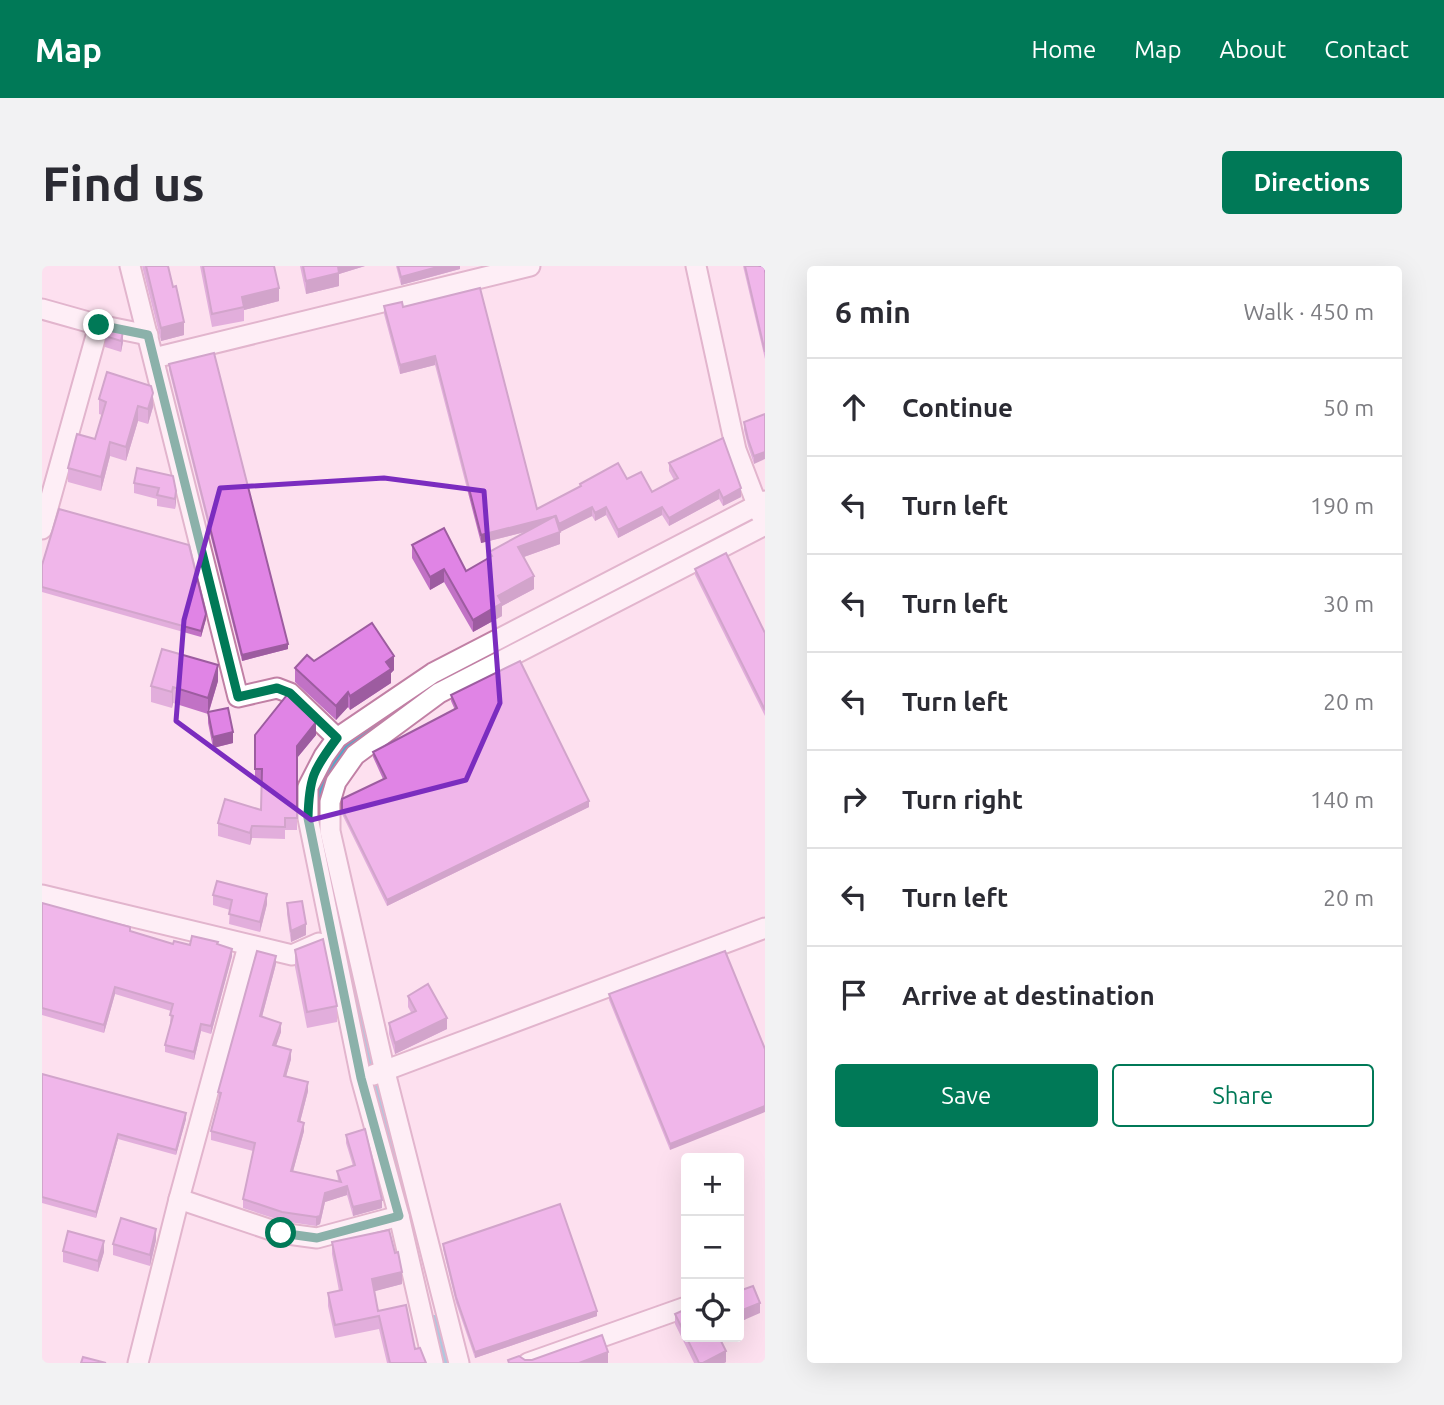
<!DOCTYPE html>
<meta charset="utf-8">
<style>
:root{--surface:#fff;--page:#f2f2f3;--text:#2b2b33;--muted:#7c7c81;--line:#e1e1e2;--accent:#007957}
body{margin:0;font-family:Ubuntu,sans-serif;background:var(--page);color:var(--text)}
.controls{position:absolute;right:21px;bottom:21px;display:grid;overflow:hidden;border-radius:7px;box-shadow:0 7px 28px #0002}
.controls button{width:63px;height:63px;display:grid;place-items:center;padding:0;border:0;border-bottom:2px solid var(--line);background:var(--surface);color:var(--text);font:35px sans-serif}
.stop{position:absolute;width:21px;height:21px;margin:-16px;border:5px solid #007957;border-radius:50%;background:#fff}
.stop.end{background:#007957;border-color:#fff;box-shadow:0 2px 7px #0008}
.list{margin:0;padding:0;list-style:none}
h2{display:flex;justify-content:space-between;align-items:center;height:91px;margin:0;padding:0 28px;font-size:30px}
h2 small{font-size:23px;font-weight:400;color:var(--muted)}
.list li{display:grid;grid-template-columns:46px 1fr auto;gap:21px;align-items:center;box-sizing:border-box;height:98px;padding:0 28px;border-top:2px solid var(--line)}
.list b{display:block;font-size:26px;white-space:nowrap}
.list em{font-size:23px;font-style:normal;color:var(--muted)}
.actions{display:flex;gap:14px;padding:21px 28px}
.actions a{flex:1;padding:16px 0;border:2px solid var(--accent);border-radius:7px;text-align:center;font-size:24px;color:var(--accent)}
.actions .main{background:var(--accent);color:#fff}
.icon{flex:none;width:38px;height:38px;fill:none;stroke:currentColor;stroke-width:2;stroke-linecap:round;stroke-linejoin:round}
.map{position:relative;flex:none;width:723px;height:1097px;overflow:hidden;border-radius:7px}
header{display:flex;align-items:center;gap:42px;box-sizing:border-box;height:98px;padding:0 35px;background:var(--accent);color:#fff}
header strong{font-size:33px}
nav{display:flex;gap:38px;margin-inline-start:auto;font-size:24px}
.intro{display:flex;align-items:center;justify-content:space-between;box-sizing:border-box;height:168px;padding:0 42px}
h1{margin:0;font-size:49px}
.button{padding:18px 32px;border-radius:7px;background:var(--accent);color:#fff;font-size:24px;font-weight:700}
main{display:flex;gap:42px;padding:0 42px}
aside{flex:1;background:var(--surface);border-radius:7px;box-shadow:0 7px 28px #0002}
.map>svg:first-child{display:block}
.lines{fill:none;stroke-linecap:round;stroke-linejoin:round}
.canal{stroke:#4eaacb;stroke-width:18}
.minor-casing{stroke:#c180a5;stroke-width:23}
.minor{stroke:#fff;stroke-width:19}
.wall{fill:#c172c5}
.shaded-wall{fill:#9d5ca0}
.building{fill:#e084e5;stroke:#9d5ca0;stroke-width:2}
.route{stroke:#007957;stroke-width:9}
.marked{fill:none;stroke:#7b2cbf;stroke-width:5;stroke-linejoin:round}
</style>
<header>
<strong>Map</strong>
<nav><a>Home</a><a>Map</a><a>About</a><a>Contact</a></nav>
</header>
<div class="intro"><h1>Find us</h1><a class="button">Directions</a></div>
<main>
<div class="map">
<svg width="723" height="1097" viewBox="0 0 723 1097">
<rect width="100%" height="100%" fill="#fde0ef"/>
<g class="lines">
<g class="canal">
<path d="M 275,557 C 273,491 318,470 365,435"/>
<path d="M 297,659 L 366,949"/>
<path d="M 392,1058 L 401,1097"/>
</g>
<g class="minor-casing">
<g id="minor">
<path d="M 88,0 L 196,431 L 235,422 L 248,427 L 295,472"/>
<path d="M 654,0 L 694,184 L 719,249"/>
<path d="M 0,43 L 57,59 L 106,69"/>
<path d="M 112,92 L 488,0"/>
<path d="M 0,263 L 57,59"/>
<path d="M 0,629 L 250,689 L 277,677"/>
<path d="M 331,809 L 723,662"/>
<path d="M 137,933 L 238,967 L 275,972 L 357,950"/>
<path d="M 96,1097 L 137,933 L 206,680"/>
<path d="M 391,1097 L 357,950 L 319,812 L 266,552 L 266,521 L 282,490 L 295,472 L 391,407 L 723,235"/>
<path d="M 417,1097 L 343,806 L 288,565 L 288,536 L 294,516 L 313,489 L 397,427 L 723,259"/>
<path d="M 486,1097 L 644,1041"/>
</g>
</g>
<use href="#minor" class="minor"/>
</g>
<g class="wall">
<path d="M 100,0 L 127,0 L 126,0 L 142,69 L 119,75 Z"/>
<path d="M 158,0 L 232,0 L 237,35 L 202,44 L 202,55 L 170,61 Z"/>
<path d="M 258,0 L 323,0 L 297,8 L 297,20 L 264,28 Z"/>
<path d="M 354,0 L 418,0 L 418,3 L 359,19 Z"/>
<path d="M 701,0 L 723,0 L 723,93 Z"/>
<path d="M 342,40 L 361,41 L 495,243 L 538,221 L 538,218 L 585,213 L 610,226 L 632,214 L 627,205 L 627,197 L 699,231 L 681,240 L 677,233 L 627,260 L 620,249 L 576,272 L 564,249 L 553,255 L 550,250 L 518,266 L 518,278 L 482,291 L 492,323 L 460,340 L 460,350 L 431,366 L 402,316 L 388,324 L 370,292 L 370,279 L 424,305 L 447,292 L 447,286 L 483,266 L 439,277 L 393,99 L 358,108 L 342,48 Z"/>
<path d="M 66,62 L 81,76 L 79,86 L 63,81 L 63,70 Z"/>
<path d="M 127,98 L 246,383 L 200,395 L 127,104 Z"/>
<path d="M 57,133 L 111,141 L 106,158 L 96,155 L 84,195 L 68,190 L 59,225 L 26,216 L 26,202 L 53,173 L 60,149 L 57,148 Z"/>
<path d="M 723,148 L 712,198 L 706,180 L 702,164 L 702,156 Z"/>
<path d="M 131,210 L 134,236 L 133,243 L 115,240 L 115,233 L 92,227 L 92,217 Z"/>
<path d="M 0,299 L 164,353 L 159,371 L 0,326 Z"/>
<path d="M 653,303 L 723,367 L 723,450 L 653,309 Z"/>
<path d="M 272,395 L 352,404 L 349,407 L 349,417 L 308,444 L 306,441 L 294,454 L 253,416 L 253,402 Z"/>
<path d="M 176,415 L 167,446 L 191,477 L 171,482 L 166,457 L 166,448 L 131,437 L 130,442 L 109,436 L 109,420 Z"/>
<path d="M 409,429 L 547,541 L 345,640 L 300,548 L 300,533 L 341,513 L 331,491 L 331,486 L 413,444 L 409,435 Z"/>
<path d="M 213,469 L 274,469 L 255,492 L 255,564 L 243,564 L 243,573 L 210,572 L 208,579 L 176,570 L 176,557 L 219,544 L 220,515 L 213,515 Z"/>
<path d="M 171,629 L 225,638 L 218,666 L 187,658 L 188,644 L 171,639 Z"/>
<path d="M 0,637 L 131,678 L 148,679 L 176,679 L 190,690 L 169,768 L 159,765 L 152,794 L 123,786 L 123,779 L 129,757 L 128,757 L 129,745 L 73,728 L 62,767 L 0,749 Z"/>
<path d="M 245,637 L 264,669 L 249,676 L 245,648 Z"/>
<path d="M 253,684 L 295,740 L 295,756 L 265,762 L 253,701 Z"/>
<path d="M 683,685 L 628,884 L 567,734 L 567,728 Z"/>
<path d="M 234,698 L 220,751 L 239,766 L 234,780 L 249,793 L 244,810 L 266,825 L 258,856 L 262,865 L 251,905 L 296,916 L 295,905 L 311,900 L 304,877 L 304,869 L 340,942 L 311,950 L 305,929 L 283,936 L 278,958 L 274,960 L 240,955 L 201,942 L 201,933 L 211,885 L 169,874 L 169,865 L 177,835 L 176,826 Z"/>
<path d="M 366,730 L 405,763 L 353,788 L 347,768 L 347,757 L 370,748 L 366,741 Z"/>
<path d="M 0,808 L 144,853 L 134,889 L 76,873 L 54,952 L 0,937 Z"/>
<path d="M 114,974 L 108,1000 L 71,989 L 71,978 Z"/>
<path d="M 290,976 L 360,1018 L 332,1025 L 336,1045 L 373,1083 L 384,1097 L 345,1097 L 337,1063 L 293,1072 L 286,1040 L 286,1027 L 297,1025 L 290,988 Z"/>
<path d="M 401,978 L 555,1050 L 433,1092 L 414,1037 L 401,983 Z"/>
<path d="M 21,985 L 62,986 L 56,1006 L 21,996 Z"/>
<path d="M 633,1048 L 644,1071 L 686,1071 L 679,1074 L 684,1096 L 682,1097 L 652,1097 L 633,1058 Z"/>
</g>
<g class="shaded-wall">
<path d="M 295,0 L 323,0 L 297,8 L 297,20 L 264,28 L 264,15 Z"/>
<path d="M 399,0 L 418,0 L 418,3 L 359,19 L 359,11 Z"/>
<path d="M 237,22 L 237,35 L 202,44 L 200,31 Z"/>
<path d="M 142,56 L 142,69 L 119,75 L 119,62 Z"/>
<path d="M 81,66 L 81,76 L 79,86 L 79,75 Z"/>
<path d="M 393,90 L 393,99 L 358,108 L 358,99 Z"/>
<path d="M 111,127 L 111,141 L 106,158 L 106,143 Z"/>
<path d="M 96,140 L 96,155 L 84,195 L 84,181 Z"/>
<path d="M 68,176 L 68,190 L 59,225 L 59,211 Z"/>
<path d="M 723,186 L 723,193 L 712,198 L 712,190 Z"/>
<path d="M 699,222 L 699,231 L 681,240 L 681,232 Z"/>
<path d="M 677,224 L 677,233 L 627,260 L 627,252 Z"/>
<path d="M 134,225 L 134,236 L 133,243 L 133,233 Z"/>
<path d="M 550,241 L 550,250 L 518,266 L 518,278 L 476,293 L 476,281 L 517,266 L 517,258 Z"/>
<path d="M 564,241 L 564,249 L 553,255 L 553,247 Z"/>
<path d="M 620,241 L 620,249 L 576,272 L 576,264 Z"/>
<path d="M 514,250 L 514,258 L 439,277 L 439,269 Z"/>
<path d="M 402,303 L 402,316 L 388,324 L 388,311 Z"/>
<path d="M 492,310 L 492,323 L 460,340 L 460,350 L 431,366 L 431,354 L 456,330 Z"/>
<path d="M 164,348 L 164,353 L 159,371 L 159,365 Z"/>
<path d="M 246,378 L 246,383 L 200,395 L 200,389 Z"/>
<path d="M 352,390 L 352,404 L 349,407 L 349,417 L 308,444 L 308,430 L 344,396 Z"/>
<path d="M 176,399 L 176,415 L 166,448 L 166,432 Z"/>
<path d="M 131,421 L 131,437 L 130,442 L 130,426 Z"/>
<path d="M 306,426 L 306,441 L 294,454 L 294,440 Z"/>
<path d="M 274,456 L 274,469 L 255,492 L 255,480 Z"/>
<path d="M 191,466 L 191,477 L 171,482 L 171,471 Z"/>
<path d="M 547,535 L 547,541 L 345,640 L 345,634 Z"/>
<path d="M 210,560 L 210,572 L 208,579 L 208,567 Z"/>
<path d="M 225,628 L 225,638 L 218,666 L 218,656 Z"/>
<path d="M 264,658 L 264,669 L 249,676 L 249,665 Z"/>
<path d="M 190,683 L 190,690 L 169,768 L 169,760 Z"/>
<path d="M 234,690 L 234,698 L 218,758 L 218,750 Z"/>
<path d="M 73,721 L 73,728 L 62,767 L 62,759 Z"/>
<path d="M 405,752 L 405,763 L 353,788 L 353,777 Z"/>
<path d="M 239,757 L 239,766 L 231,788 L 231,779 Z"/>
<path d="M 159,758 L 159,765 L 152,794 L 152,786 Z"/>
<path d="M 249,784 L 249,793 L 242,818 L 242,810 Z"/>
<path d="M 266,816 L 266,825 L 256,864 L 256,855 Z"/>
<path d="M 723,840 L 723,846 L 628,884 L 628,878 Z"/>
<path d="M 144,847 L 144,853 L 134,889 L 134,884 Z"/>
<path d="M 262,857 L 262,865 L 249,913 L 249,905 Z"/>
<path d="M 76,868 L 76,873 L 54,952 L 54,946 Z"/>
<path d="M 305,920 L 305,929 L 283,936 L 278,958 L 274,960 L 274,951 L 283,927 Z"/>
<path d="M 340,934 L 340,942 L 311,950 L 311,941 Z"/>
<path d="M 114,963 L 114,974 L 108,1000 L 108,989 Z"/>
<path d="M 62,975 L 62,986 L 56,1006 L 56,995 Z"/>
<path d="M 360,1006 L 360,1018 L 330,1026 L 330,1013 Z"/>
<path d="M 718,1037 L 718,1047 L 702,1054 L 702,1064 L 697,1066 L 698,1045 Z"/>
<path d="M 555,1045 L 555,1050 L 433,1092 L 433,1086 Z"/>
<path d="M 684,1085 L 684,1096 L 682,1097 L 661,1097 Z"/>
<path d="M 566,1086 L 566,1097 L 537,1097 Z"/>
</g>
<g class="building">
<path d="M 104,0 L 126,0 L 131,21 L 134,20 L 142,56 L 119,62 Z"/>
<path d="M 161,0 L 232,0 L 237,22 L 200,31 L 202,41 L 170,48 Z"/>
<path d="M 261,0 L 296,0 L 297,7 L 264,15 Z"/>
<path d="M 356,0 L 399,0 L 359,11 Z"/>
<path d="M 703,0 L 723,0 L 723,86 Z"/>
<path d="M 438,22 L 495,243 L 539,220 L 538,218 L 576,197 L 585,213 L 599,206 L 610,226 L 636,212 L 627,197 L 681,172 L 699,222 L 681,232 L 677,224 L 627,252 L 620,241 L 576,264 L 564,241 L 553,247 L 550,241 L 517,258 L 514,250 L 439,269 L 393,90 L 358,99 L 342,40 L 360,36 L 361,41 Z"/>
<path d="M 66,62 L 81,66 L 79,75 L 63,70 Z"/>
<path d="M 172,87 L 246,378 L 200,389 L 127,98 Z"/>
<path d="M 65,106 L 109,120 L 111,127 L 106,143 L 96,140 L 84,181 L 68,176 L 59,211 L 26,202 L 35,168 L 53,173 L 64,136 L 57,133 Z"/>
<path d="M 723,148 L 723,186 L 712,190 L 706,173 L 702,156 Z"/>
<path d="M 95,202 L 131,210 L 134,225 L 133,233 L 115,229 L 117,222 L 92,217 Z"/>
<path d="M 17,243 L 147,279 L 164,348 L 159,365 L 0,321 L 0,299 Z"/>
<path d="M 513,250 L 518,266 L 476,281 L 492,310 L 456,330 L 460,337 L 431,354 L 402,303 L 388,311 L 370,279 L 402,262 L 424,305 L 450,290 L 447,286 Z"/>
<path d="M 684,287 L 723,367 L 723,444 L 653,303 Z"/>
<path d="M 330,357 L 352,390 L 344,396 L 349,403 L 308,430 L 306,426 L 294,440 L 253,402 L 265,389 L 272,395 Z"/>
<path d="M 120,383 L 176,399 L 166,432 L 131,421 L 130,426 L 109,420 Z"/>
<path d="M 478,395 L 547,535 L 345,634 L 300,543 L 300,533 L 344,512 L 331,486 L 415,442 L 409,429 Z"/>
<path d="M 245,429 L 274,456 L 255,480 L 255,552 L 243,552 L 243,561 L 210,560 L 208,567 L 176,557 L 183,533 L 219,544 L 220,503 L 213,503 L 213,469 Z"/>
<path d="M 186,442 L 191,466 L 171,471 L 166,446 Z"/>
<path d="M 175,615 L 225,628 L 218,656 L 187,648 L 190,634 L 171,629 Z"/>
<path d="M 260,635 L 264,658 L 249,665 L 245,637 Z"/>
<path d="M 0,637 L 88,661 L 88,665 L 131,678 L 132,675 L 148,679 L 150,670 L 176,676 L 175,678 L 190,683 L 169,760 L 159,758 L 152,786 L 123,779 L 131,750 L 128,749 L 131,738 L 73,721 L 62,759 L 0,742 Z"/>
<path d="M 281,673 L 295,740 L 265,746 L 253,684 Z"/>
<path d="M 215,685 L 234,690 L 218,750 L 239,757 L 231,779 L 249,784 L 242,810 L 266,816 L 256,855 L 262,857 L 249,905 L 299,916 L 295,905 L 313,899 L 304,869 L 323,863 L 340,934 L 311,941 L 305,920 L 283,927 L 278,950 L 274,951 L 240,946 L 201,933 L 213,877 L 169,865 L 179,827 L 176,826 Z"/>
<path d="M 683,685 L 723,783 L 723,840 L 628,878 L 567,728 Z"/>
<path d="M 386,718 L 405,752 L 353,777 L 347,757 L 374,745 L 366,730 Z"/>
<path d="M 0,808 L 144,847 L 134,884 L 76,868 L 54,946 L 0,931 Z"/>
<path d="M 518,938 L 555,1045 L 433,1086 L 414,1031 L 401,978 Z"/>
<path d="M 79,952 L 114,963 L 108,989 L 71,978 Z"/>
<path d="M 347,964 L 353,987 L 356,986 L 360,1006 L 330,1013 L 336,1045 L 364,1039 L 373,1083 L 378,1082 L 384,1097 L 348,1097 L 337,1050 L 293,1059 L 286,1027 L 300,1024 L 290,976 Z"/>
<path d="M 26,965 L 62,975 L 56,995 L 21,985 Z"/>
<path d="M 711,1020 L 718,1037 L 698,1045 L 702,1053 L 697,1055 L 697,1025 Z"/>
<path d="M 644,1043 L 644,1071 L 677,1071 L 684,1085 L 661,1097 L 657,1097 L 633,1048 Z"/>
<path d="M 560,1069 L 566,1086 L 537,1097 L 467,1097 L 466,1094 L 477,1090 L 483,1094 L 490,1094 Z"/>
<path d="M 41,1091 L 64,1097 L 39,1097 Z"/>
</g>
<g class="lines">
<path class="route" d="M 57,59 L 106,69 L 196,431 L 235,422 L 248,427 L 295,472 C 271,504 267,512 266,552 L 319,812 L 357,950 L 275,972 L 239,967"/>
</g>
<path d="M0 0H723V1097H0ZM 342,212 L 442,225 L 458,437 L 424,514 L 269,554 L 134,455 L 142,354 L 178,222 Z" fill="#fde0ef" fill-opacity=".55" fill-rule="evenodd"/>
<path class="marked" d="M 342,212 L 442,225 L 458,437 L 424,514 L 269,554 L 134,455 L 142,354 L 178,222 Z"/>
</svg>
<div class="controls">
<button>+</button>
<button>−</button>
<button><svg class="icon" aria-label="locate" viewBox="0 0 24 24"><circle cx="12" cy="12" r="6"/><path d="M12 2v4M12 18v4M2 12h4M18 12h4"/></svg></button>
</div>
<div class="stop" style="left:239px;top:967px"></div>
<div class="stop end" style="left:57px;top:59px"></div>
</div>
<aside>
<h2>6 min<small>Walk · 450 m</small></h2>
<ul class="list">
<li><svg class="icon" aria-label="ahead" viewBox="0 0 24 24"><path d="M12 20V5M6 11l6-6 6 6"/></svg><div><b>Continue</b></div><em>50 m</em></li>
<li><svg class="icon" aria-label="left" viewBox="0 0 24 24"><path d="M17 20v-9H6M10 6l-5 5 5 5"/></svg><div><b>Turn left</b></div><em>190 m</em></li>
<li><svg class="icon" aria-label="left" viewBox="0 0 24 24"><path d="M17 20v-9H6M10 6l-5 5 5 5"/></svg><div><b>Turn left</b></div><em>30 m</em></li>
<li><svg class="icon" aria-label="left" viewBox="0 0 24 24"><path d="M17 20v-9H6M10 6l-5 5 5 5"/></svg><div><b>Turn left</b></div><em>20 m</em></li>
<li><svg class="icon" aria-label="right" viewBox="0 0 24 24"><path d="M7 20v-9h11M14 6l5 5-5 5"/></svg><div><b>Turn right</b></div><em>140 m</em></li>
<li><svg class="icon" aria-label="left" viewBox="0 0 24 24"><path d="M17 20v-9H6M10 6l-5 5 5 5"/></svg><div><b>Turn left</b></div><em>20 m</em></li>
<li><svg class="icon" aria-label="arrive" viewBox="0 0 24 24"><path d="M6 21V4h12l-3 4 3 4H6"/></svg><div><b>Arrive at destination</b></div></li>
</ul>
<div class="actions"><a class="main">Save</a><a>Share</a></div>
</aside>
</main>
